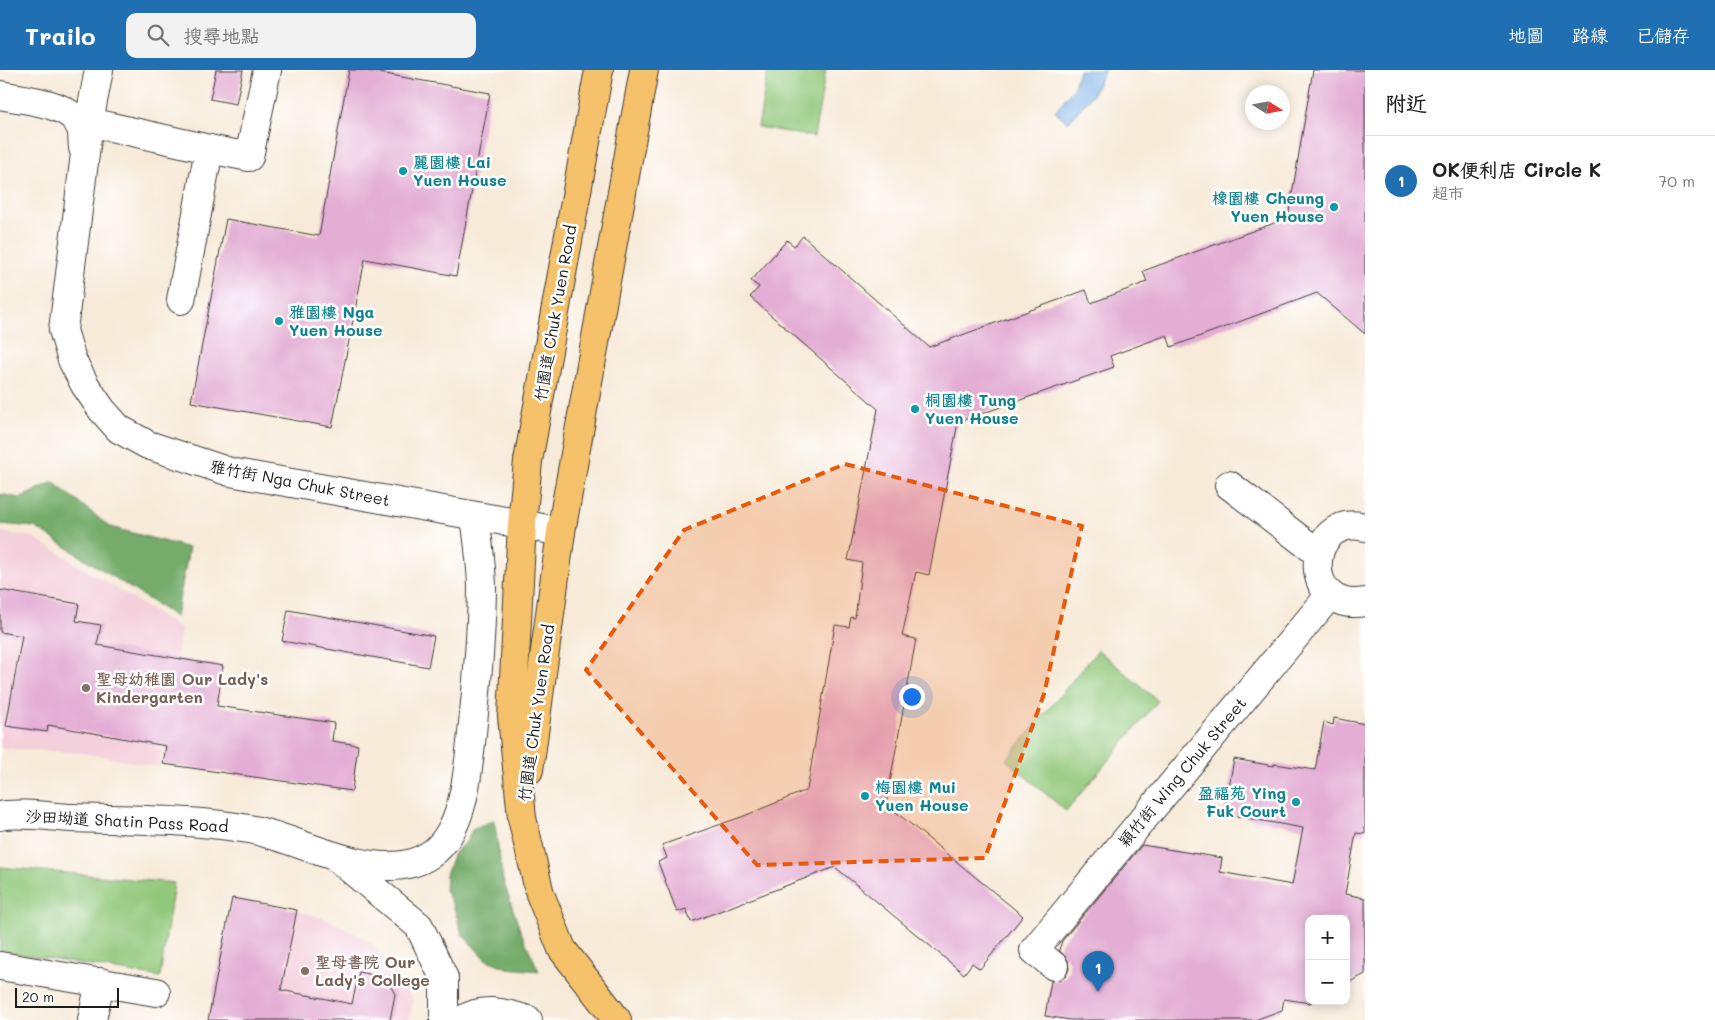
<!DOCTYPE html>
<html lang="zh-TW">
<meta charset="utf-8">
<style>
:root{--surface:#fff;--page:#f2f2f2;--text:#202124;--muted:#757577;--line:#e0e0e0;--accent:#1f6fb2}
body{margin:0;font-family:Mali,"LXGW WenKai TC",sans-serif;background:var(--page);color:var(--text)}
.controls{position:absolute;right:15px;bottom:15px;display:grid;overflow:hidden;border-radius:10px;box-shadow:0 2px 12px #0003}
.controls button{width:45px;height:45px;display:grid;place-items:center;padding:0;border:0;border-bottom:1px solid var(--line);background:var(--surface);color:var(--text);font:25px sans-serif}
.compass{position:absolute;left:1245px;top:15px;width:45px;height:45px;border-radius:50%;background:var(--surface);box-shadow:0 2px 12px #0003;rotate:101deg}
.scale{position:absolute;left:15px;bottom:12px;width:104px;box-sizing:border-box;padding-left:5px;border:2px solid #1c1c1c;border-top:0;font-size:14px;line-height:18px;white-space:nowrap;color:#1c1c1c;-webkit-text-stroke:4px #fff;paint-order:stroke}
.you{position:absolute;left:911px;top:626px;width:18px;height:18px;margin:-12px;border:4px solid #fff;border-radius:50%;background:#1a73e8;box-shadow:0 0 0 8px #1a73e833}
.badge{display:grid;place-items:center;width:32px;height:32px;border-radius:50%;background:var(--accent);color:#fff;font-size:16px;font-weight:700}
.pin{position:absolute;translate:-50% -41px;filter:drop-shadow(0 1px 2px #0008)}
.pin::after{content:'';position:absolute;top:26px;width:18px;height:15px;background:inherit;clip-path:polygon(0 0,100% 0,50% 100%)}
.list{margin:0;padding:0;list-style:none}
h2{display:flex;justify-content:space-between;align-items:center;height:65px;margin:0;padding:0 20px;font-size:21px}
h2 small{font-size:16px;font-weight:400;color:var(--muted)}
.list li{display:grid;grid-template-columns:32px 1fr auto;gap:15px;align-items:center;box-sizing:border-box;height:90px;padding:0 20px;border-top:1px solid var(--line)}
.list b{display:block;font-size:19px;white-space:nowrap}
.list p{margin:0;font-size:16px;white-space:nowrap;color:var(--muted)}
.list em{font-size:16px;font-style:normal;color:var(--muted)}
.icon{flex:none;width:28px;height:28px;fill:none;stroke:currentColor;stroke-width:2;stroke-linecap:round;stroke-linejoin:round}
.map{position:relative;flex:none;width:1365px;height:950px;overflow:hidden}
header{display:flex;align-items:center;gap:30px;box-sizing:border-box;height:70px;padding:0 25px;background:var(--accent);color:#fff}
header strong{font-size:24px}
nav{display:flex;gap:28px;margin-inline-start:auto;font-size:18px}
.search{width:350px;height:45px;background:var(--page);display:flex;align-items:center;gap:12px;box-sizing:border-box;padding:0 18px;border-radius:10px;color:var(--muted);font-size:19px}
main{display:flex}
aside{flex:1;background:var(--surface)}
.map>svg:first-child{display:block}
.built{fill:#f4cfdc}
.green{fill:#92c87b;stroke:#57724c}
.forest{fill:#75ac6b;stroke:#486444}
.water{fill:#74ade4;stroke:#486480}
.building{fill:#e3add4}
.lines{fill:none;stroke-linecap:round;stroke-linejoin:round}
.minor-casing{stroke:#3d3b38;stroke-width:30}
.major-casing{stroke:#3d3b38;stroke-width:30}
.minor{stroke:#fff;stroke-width:28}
.major{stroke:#f5c16b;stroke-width:28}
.marked{fill:#e8590c;fill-opacity:0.2;stroke:#e8590c;stroke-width:4;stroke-dasharray:10 6;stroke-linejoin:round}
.culture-dot{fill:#0f9aa8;stroke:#fff;stroke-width:2}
.education-dot{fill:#8d6e63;stroke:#fff;stroke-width:2}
.labels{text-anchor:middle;stroke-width:5;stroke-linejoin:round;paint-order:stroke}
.culture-label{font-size:16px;font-weight:bold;fill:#0d838f;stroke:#fff;text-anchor:start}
.street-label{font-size:16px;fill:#1c1c1c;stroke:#fff}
.education-label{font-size:16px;font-weight:bold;fill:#785e54;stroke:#fff;text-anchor:start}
</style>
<header>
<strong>Trailo</strong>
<div class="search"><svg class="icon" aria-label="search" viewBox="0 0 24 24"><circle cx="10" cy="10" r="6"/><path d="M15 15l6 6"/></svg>搜尋地點</div>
<nav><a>地圖</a><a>路線</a><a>已儲存</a></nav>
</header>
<main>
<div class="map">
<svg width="1365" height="950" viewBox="0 0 1365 950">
<rect width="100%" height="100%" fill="#fff"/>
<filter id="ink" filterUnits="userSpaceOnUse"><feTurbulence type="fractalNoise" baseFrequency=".02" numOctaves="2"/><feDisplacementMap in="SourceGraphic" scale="10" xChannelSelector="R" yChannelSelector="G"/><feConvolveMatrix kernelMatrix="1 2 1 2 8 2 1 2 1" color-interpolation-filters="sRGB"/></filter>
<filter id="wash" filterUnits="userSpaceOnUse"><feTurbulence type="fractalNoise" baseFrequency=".0096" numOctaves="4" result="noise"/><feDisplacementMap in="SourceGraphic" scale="20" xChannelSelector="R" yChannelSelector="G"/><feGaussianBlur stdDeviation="1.12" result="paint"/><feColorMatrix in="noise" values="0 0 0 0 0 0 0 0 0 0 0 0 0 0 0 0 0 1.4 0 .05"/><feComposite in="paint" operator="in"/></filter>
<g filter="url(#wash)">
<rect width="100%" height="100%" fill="#f7ead8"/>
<g class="built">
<path d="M 0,462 L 33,467 L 181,559 L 159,697 L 84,683 L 0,678 Z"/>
<path d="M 232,828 L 297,840 L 331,851 L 371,872 L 413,930 L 409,950 L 208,950 Z"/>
</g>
<g class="green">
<path d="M 768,0 L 826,0 L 814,67 L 758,57 Z"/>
<path d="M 1098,580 L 1158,631 L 1066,741 L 1006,690 Z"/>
<path d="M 0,797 L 174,813 L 160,907 L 0,881 Z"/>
</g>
<g class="forest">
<path d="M 53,412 L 110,457 L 189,478 L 176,547 L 35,457 L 0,454 L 0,424 L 20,428 Z"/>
<path d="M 494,750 L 503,810 L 520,860 L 539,901 L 507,898 L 485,889 L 462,864 L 453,835 L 445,820 L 446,804 L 454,783 L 467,771 L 472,760 Z"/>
</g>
<path class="water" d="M 1079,0 L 1105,0 L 1093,24 L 1068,53 L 1055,41 L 1073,19 Z"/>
<g id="blocks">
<g class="building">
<path d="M 216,0 L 243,0 L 236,34 L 210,29 Z"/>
<path d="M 349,0 L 363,0 L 490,23 L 456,206 L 365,189 L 332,357 L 191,332 L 226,149 L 319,166 Z"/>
<path d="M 1313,0 L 1365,0 L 1365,264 L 1317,223 L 1171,277 L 1167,265 L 1110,286 L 1114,297 L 958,352 L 929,505 L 916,502 L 902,566 L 916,569 L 886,734 L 1023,846 L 980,899 L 972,893 L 964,904 L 835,797 L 691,852 L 686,839 L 677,842 L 658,792 L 667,788 L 662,775 L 744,746 L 807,720 L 835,555 L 849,557 L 851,547 L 855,548 L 862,493 L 848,490 L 878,339 L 750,227 L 759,217 L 751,211 L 787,170 L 794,176 L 803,166 L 929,277 L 1086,220 L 1091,233 L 1147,212 L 1143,201 L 1288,148 Z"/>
<path d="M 0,520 L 79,534 L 76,551 L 101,555 L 97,575 L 223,596 L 217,636 L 334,653 L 332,671 L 358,675 L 352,721 L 163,694 L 166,676 L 48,655 L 47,662 L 6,656 L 22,566 L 0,562 Z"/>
<path d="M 288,540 L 434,566 L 428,597 L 282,571 Z"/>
<path d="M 1334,648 L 1365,654 L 1365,764 L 1356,763 L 1345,824 L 1365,828 L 1365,904 L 1346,914 L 1346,849 L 1309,849 L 1309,931 L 1314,931 L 1310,933 L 1284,929 L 1282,940 L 1255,950 L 1070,950 L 1045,946 L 1051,911 L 1060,910 L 1066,906 L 1069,899 L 1068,890 L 1059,880 L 1062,871 L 1142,775 L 1222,788 L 1220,802 L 1292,815 L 1303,758 L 1224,744 L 1234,689 L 1274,696 L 1274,694 L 1315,700 L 1324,652 L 1333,655 Z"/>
<path d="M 232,828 L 297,840 L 281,920 L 352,934 L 359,902 L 386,908 L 395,924 L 390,950 L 208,950 Z"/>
</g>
</g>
</g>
<g filter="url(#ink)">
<use href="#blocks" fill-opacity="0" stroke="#3d3b38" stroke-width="1"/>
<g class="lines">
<g class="minor-casing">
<g id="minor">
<path d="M 99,0 L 89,52 L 63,260 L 72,290 L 85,315 L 102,340 L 119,359 L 148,375 L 230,402 L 522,454 L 561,462"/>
<path d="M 0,25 C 23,30 73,32 81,59 C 83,65 82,72 83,78"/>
<path d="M 89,52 L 209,79 L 181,230"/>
<path d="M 209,79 L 249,87 L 267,0"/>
<path d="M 1229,415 L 1318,483"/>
<path d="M 1365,457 C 1305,442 1299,544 1365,532"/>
<path d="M 0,746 C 17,742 52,747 71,748 C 130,750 191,749 249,759 C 301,768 381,819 431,784 C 465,760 468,700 472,663 C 477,616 481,568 482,521 C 482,496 478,471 475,446"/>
<path d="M 337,788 L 419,856 L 444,908 L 444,950"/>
<path d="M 0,896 L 156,922"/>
<path d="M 1054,896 L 1034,880 L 1330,525"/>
<path d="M 92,950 L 100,912"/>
<path d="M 462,950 C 484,936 504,943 528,950"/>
</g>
</g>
<g class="major-casing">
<g id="major">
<path d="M 599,0 L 528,391 L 522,454 L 512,646 L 522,748 L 540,824 L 562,879 L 617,950"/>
<path d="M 529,700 L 561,462 L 644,0"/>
</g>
</g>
<use href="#minor" class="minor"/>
<use href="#major" class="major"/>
</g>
</g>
<path class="marked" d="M 845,394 L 1082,456 L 1044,624 L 985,788 L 757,795 L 586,600 L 684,460 Z"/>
<g class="culture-dot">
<circle cx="403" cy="101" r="5"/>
<circle cx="1334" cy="137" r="5"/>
<circle cx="279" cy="251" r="5"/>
<circle cx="915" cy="339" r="5"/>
<circle cx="865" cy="726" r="5"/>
<circle cx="1296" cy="732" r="5"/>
</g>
<g class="education-dot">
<circle cx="86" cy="618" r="5"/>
<circle cx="305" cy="901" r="5"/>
</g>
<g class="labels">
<g class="culture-label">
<text x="413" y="98">麗園樓 Lai<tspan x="413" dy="18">Yuen House</tspan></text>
<text x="1324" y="134" text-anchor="end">橡園樓 Cheung<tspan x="1324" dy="18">Yuen House</tspan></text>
<text x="289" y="248">雅園樓 Nga<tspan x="289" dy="18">Yuen House</tspan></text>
<text x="925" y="336">桐園樓 Tung<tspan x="925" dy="18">Yuen House</tspan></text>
<text x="875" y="723">梅園樓 Mui<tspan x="875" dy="18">Yuen House</tspan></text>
<text x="1286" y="729" text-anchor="end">盈福苑 Ying<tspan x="1286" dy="18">Fuk Court</tspan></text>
</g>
<g class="street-label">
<text transform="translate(555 243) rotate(-80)" y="6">竹園道 Chuk Yuen Road</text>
<text transform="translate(300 413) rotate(11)" y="6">雅竹街 Nga Chuk Street</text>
<text transform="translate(536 643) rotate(-82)" y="6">竹園道 Chuk Yuen Road</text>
<text transform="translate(1182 702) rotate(-50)" y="6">穎竹街 Wing Chuk Street</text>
<text transform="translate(127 751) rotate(3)" y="6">沙田坳道 Shatin Pass Road</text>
</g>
<g class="education-label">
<text x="96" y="615">聖母幼稚園 Our Lady's<tspan x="96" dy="18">Kindergarten</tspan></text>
<text x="315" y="898">聖母書院 Our<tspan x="315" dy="18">Lady's College</tspan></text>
</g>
</g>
</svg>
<div class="controls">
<button>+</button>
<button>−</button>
</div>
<svg class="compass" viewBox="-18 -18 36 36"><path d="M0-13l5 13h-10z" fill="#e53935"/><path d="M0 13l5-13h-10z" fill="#757577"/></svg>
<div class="scale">20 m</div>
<div class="you"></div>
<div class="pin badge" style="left:1098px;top:922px">1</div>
</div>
<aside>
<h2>附近<small></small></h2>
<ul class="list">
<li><span class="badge">1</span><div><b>OK便利店 Circle K</b><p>超市</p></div><em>70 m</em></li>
</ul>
</aside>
</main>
